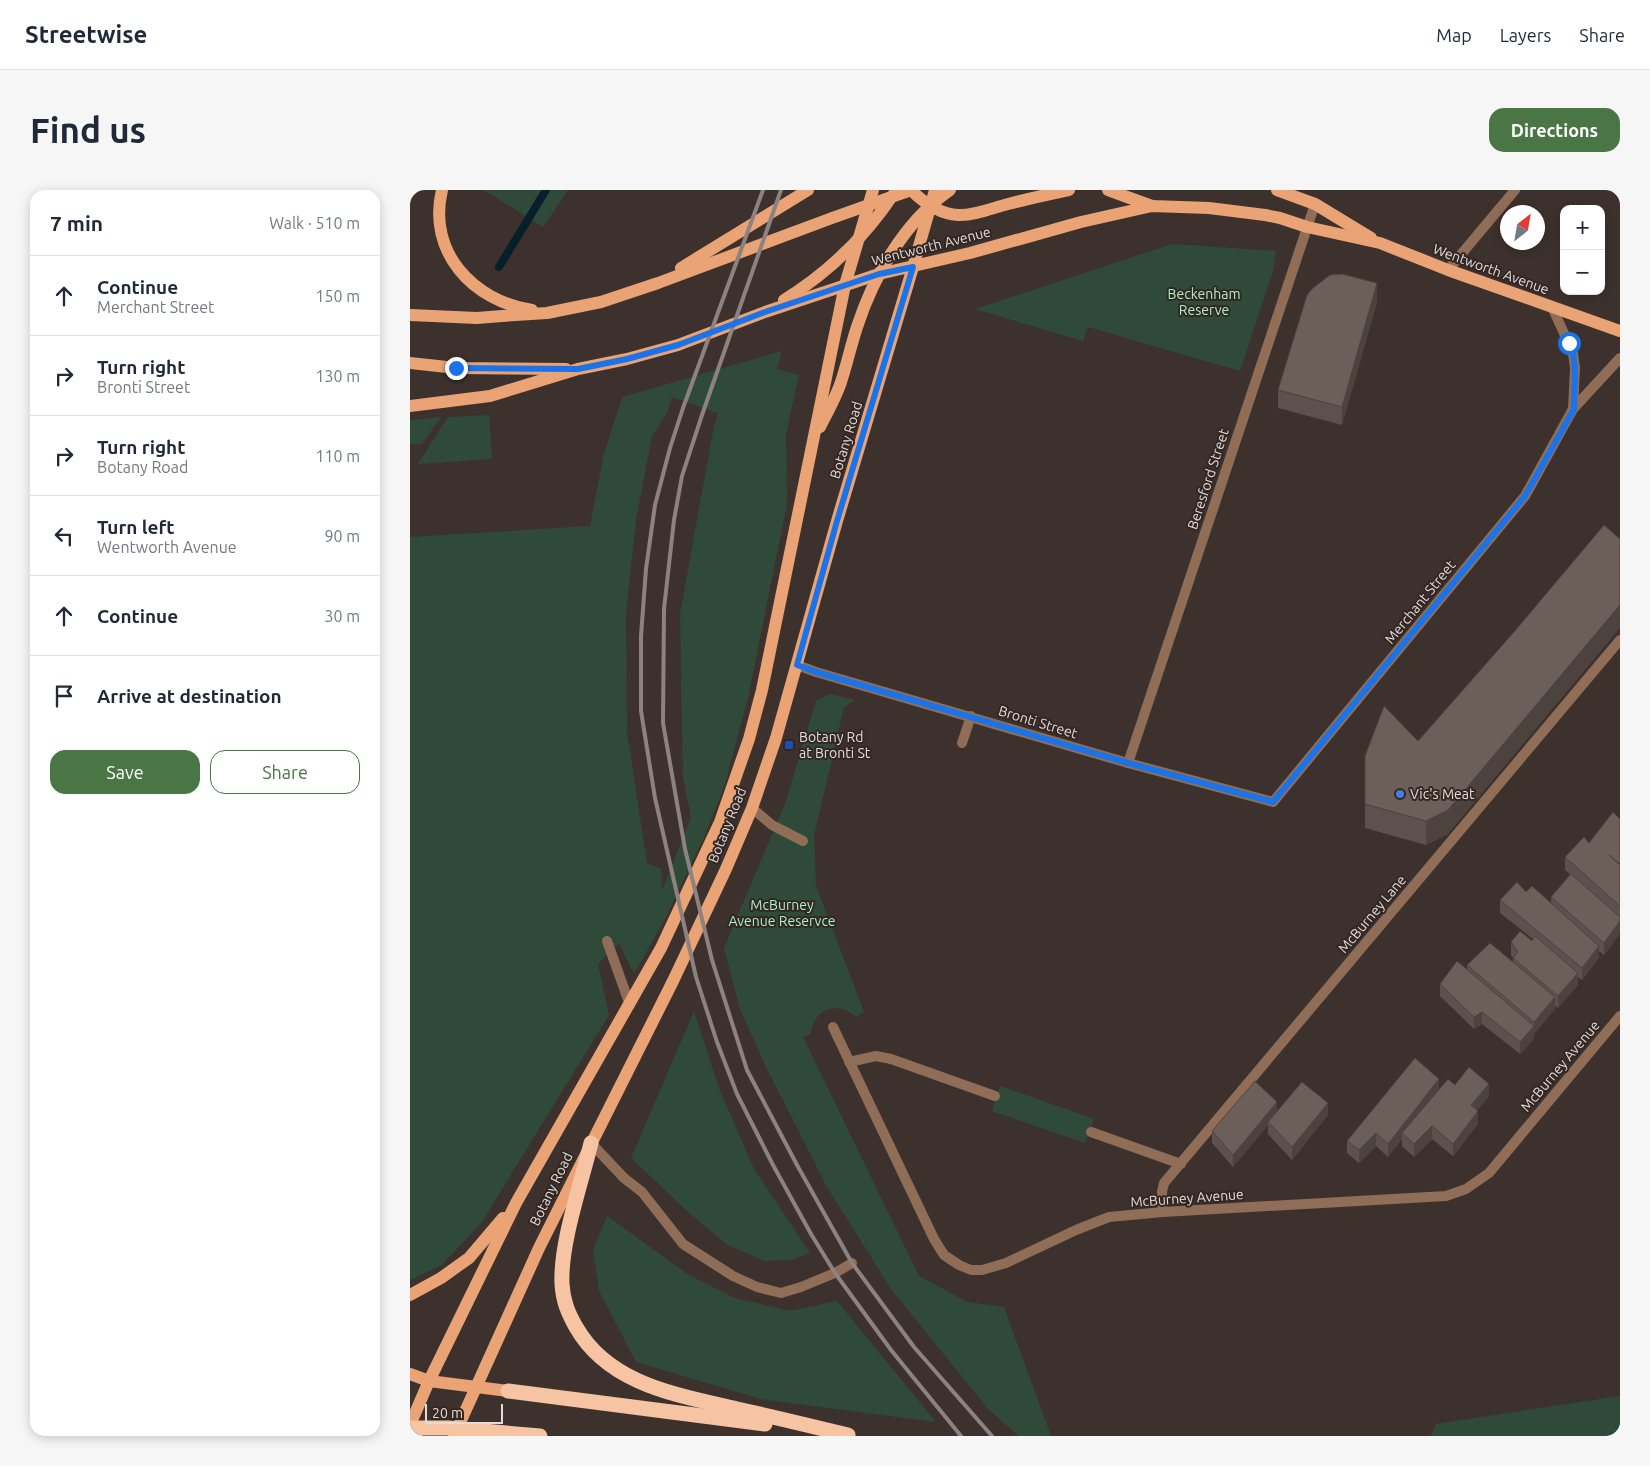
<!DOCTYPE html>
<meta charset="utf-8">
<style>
:root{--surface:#fff;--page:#f6f6f7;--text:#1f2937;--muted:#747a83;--line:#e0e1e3;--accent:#4a7544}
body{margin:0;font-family:Ubuntu,sans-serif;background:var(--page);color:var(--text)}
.controls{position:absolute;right:15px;top:15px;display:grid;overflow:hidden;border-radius:10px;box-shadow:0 2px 12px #0003}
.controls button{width:45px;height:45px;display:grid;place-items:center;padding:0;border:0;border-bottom:1px solid var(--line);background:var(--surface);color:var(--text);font:25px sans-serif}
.compass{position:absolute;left:1090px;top:15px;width:45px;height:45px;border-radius:50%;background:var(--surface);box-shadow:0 2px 12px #0003;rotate:31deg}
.scale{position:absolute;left:15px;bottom:12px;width:78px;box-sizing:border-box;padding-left:5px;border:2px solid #e3dbd8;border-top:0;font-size:14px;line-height:18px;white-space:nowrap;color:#e3dbd8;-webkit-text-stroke:4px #332723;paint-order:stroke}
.stop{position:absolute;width:15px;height:15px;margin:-11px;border:4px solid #1a73e8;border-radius:50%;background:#fff}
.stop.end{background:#1a73e8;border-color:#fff;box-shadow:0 1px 5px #0008}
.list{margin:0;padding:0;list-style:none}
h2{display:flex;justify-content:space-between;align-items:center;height:65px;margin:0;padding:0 20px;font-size:21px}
h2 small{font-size:16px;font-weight:400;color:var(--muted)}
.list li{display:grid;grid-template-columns:32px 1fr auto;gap:15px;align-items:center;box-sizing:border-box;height:80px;padding:0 20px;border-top:1px solid var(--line)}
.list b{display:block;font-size:19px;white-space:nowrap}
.list p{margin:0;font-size:16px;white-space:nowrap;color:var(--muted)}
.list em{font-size:16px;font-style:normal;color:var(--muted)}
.actions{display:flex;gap:10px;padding:15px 20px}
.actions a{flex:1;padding:11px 0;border:1px solid var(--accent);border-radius:15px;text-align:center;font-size:18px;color:var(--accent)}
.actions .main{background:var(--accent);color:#fff}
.icon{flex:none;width:28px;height:28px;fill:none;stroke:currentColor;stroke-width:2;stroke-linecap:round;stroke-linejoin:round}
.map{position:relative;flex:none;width:1210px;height:1246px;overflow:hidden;border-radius:15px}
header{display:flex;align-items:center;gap:30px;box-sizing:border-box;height:70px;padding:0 25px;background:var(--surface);border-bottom:1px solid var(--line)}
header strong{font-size:24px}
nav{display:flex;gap:28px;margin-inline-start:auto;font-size:18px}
.intro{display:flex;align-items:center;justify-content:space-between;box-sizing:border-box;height:120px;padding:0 30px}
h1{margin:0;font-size:35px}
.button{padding:12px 22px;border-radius:15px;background:var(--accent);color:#fff;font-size:18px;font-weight:700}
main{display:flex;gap:30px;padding:0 30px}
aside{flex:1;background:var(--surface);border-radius:15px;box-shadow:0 2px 12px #0003}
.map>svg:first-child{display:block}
.green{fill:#304a3a;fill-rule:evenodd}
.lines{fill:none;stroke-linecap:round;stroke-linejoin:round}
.stream{stroke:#061f2a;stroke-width:8}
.service{stroke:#906d57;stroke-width:10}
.minor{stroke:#906d57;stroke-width:10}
.primary{stroke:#eaa375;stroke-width:12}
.motorway{stroke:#f6c3a3;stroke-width:15}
.rail{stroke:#8c827f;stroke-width:4}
.motorway-bridge{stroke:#f6c3a3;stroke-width:15}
.wall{fill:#5d514d}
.shaded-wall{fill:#4c423e}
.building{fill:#6c5e59;stroke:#4c423e}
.route{stroke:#1a73e8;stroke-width:6}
.transit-dot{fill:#1a4fb4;stroke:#332723;stroke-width:2}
.shop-dot{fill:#3f7fe0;stroke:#332723;stroke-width:2}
.labels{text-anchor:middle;stroke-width:4;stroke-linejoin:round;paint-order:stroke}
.street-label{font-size:14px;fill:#e3dbd8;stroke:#332723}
.park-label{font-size:14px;fill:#aaf1c5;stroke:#332723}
.poi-label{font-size:14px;fill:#e3dbd8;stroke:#332723;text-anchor:start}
</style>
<header>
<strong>Streetwise</strong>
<nav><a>Map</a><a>Layers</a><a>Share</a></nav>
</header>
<div class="intro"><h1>Find us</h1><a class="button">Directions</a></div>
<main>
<aside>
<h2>7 min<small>Walk · 510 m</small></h2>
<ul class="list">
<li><svg class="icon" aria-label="ahead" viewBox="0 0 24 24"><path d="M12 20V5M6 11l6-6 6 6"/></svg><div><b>Continue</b><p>Merchant Street</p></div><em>150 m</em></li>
<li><svg class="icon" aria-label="right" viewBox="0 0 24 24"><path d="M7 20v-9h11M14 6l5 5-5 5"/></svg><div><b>Turn right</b><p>Bronti Street</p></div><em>130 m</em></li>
<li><svg class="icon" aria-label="right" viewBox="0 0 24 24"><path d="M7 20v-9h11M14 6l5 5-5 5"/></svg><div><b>Turn right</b><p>Botany Road</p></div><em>110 m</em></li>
<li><svg class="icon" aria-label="left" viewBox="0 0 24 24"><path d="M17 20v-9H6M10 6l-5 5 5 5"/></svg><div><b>Turn left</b><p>Wentworth Avenue</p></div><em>90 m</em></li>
<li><svg class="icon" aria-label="ahead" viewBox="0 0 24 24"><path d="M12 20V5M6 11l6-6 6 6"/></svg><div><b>Continue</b></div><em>30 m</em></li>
<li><svg class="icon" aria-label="arrive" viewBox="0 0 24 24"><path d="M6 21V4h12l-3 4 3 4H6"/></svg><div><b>Arrive at destination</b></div></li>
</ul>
<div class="actions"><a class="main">Save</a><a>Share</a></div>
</aside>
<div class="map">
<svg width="1210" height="1246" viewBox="0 0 1210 1246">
<rect width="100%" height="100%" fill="#3d312d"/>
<g class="green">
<path d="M 74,0 L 158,0 L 133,37 Z"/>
<path d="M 762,54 L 866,61 L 863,81 L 830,181 L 678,137 L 673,151 L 565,119 Z"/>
<path d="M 372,161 L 367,179 L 389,185 L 376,244 L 377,314 L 338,508 L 314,597 L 294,647 L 255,729 L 224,784 L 209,753 L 188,774 L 199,825 L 72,1032 L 32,1075 L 0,1090 L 0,347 L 180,336 L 194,264 L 212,207 ZM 262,207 L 308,223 L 304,236 L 270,424 L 273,587 L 281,627 L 252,701 L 251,679 L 237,673 L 217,542 L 216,425 L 226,330 L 242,246 L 257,223 Z"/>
<path d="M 79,225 L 82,269 L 8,274 L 38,227 Z"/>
<path d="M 31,227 L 12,254 L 0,254 L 0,230 Z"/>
<path d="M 420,504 L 445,510 L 434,517 L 404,646 L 406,696 L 454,822 L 446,827 C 428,809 402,820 401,844 L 393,847 L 509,1086 L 557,1112 L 594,1117 L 641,1246 L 609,1246 L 578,1219 L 481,1099 L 417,997 L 356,877 L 330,819 L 314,758 L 375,614 L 406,511 Z"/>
<path d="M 284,821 L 309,898 L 344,979 L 400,1063 L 381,1070 L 354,1071 L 316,1054 L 275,1019 L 221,968 Z"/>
<path d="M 590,896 L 684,929 L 675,953 L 582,921 Z"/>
<path d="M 197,1026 L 279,1085 L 325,1108 L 380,1121 L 427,1111 L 526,1232 L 351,1209 L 226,1172 L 189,1101 L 183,1059 Z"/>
<path d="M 1210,1206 L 1210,1246 L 1021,1246 L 1026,1234 Z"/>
</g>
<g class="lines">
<path class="stream" d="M 89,77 L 136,0"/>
<g class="service">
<path d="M 1038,80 L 1105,0"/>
<path d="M 552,553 L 561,526"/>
<path d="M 342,618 L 362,635 L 393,651"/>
<path d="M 197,751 L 220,815"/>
<path d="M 439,872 L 466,866 L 481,869 L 585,906"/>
<path d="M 681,942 L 771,974"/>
<path d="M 181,953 L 214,988 L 232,1002 L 273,1054 L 323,1086 L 347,1097 L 371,1103 L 391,1097 L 425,1083 L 442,1073"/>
</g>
<g class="minor">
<path d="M 1142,117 L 1163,163 L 1165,178 L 1163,219"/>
<path d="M 387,475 L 406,482 L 718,573 L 863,612 L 1115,306 L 1163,219 L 1210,168"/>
<path d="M 718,573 L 905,14"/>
<path d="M 423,837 L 524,1049 L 534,1065 L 549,1075 L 561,1080 L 572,1080 L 596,1073 L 666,1040 L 699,1027 L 753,1022 L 1036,1006 L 1056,999 L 1079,983 L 1210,826"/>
<path d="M 753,1022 L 752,1002 L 754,993 L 1210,450"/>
</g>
<g class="primary">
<path d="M 32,0 C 17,62 63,111 122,120"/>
<path d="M 501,0 C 513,12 530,24 548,25 C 564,26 582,18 598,14 C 618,9 638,4 659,0"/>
<path d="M 698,0 L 742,16"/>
<path d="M 867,0 L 905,14 L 961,48"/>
<path d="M 271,78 L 398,0"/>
<path d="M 374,110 C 418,83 454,48 483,5"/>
<path d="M 0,125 L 67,128 L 92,126 L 137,123 L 191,112 L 248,93 L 422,28 L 501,0"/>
<path d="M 0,173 L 46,178 L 156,179"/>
<path d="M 0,216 L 80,206 L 168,179 L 217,169 L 268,155 L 355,122 L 469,84 L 560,63 L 671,32 L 742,16 L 799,18 L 855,25 L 870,28 L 897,37 L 970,53 L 1038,80 L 1210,141"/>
<path d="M 410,237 C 417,223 426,207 431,192 C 437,174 441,155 447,137 C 464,85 495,31 540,0"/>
<path d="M 0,1105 L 31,1088 L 59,1068 L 93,1028"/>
<path d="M 0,1184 L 19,1191 L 98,1201"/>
<path d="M 0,1235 L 19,1191 L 106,1013 L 251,758 L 310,632 L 339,549 L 352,500 L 435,95 L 463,0"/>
<path d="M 44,1246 L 129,1058 L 263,791 L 316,679 L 342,618 L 366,548 L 427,331 L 503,77 L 525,0"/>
</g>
<g class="motorway">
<path d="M 181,953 C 171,994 150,1054 152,1094 C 153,1111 158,1123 166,1137 C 199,1195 268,1205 327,1219 C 364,1227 401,1236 438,1245"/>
<path d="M 98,1201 L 355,1234"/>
</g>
<g class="rail">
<path d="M 353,0 L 273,218 L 260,258 L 245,315 L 236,379 L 231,446 L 231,521 L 245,608 L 286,787 L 307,852 L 327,904 L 363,975 L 401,1044 L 425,1083 L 481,1160 L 551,1246"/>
<path d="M 371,0 L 292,225 L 272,286 L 264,330 L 254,419 L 253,533 L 275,659 L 302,770 L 337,880 L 387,975 L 442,1073 L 504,1157 L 582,1246"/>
</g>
<path class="motorway-bridge" d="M 0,1238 L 38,1238 L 130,1246"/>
</g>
<g class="wall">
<path d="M 967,112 L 932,235 L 868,218 L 868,200 Z"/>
<path d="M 955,566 L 1038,644 L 1016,655 L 955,638 Z"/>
<path d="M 1210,629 L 1210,743 L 1194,765 L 1189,761 L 1189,768 L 1172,790 L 1168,787 L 1168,795 L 1148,818 L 1145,816 L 1145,819 L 1124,844 L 1124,849 L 1110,864 L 1072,834 L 1064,839 L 1030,806 L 1030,794 L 1057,780 L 1057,775 L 1103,772 L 1103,768 L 1101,765 L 1101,752 L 1122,751 L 1123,749 L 1090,723 L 1090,710 L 1116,702 L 1141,713 L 1141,707 L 1160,684 L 1155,680 L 1155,667 L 1179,653 Z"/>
<path d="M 1045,895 L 1079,906 L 1067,920 L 1068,934 L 1043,966 L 1022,949 L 1004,967 L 992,956 L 992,949 L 978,967 L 966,956 L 949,973 L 937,963 L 937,951 L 1029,899 Z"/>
<path d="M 867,921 L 918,925 L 882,970 L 858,944 L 858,935 L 823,977 L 802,953 L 802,941 Z"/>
</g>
<g class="shaded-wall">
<path d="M 967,93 L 967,112 L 932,235 L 932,217 Z"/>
<path d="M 1210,415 L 1210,438 L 1038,644 L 1016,655 L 1016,631 Z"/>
<path d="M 1210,731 L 1210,743 L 1194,765 L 1194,753 Z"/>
<path d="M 1189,756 L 1189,768 L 1172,790 L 1172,778 Z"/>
<path d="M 1168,783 L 1168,795 L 1148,818 L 1148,806 Z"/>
<path d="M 1145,807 L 1145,819 L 1124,844 L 1124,849 L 1110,864 L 1110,852 L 1124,837 L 1124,832 Z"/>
<path d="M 1072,822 L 1072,834 L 1064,839 L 1064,827 Z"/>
<path d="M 1029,889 L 1029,902 L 992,943 L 992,949 L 978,967 L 978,954 Z"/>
<path d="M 1079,894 L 1079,906 L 1061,928 L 1061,915 Z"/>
<path d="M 867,912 L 867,924 L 858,932 L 858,935 L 823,977 L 823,965 Z"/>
<path d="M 918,913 L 918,925 L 882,970 L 882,957 Z"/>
<path d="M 1068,921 L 1068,934 L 1043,966 L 1043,954 Z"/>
<path d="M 1022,936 L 1022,949 L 1004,967 L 1004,954 Z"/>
<path d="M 966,943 L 966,956 L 949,973 L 949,960 Z"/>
</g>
<g class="building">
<path d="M 932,84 L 967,93 L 932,217 L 868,200 L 897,105 L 903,98 L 920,85 Z"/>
<path d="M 1194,335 L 1210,349 L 1210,415 L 1038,620 L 1016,631 L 955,614 L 955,566 L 974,516 L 1008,551 L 1104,442 Z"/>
<path d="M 1203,622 L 1210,629 L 1210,674 L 1199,665 L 1210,675 L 1210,716 L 1155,667 L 1174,647 L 1179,653 Z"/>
<path d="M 1161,684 L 1210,727 L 1210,731 L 1194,753 L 1141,707 Z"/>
<path d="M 1107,692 L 1116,702 L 1122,696 L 1189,756 L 1172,778 L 1090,710 Z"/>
<path d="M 1110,741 L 1122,751 L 1125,746 L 1168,783 L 1148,806 L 1103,768 L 1108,762 L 1101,752 Z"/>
<path d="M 1080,753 L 1145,807 L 1124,832 L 1057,775 Z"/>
<path d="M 1047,771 L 1124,836 L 1110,852 L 1072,822 L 1064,827 L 1030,794 Z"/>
<path d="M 1005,868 L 1029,889 L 978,954 L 966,943 L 949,960 L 937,951 Z"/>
<path d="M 1059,877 L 1079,894 L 1061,915 L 1068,921 L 1043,954 L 1022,936 L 1004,954 L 992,943 L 1038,889 L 1045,895 Z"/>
<path d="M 845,891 L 867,912 L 823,965 L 802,941 Z"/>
<path d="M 892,892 L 918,913 L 882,957 L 858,932 Z"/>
</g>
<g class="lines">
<path class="route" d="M 46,178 L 168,179 L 217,169 L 268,155 L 355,122 L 469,84 L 503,77 L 427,331 L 387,475 L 406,482 L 718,573 L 863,612 L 1115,306 L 1164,219 L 1165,178 L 1163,163 L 1159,153"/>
</g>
<rect class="transit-dot" x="374" y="550" width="10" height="10" rx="2.5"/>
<circle class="shop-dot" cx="990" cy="604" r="5"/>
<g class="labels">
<g class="street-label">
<text transform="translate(521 56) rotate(-14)" y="5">Wentworth Avenue</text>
<text transform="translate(1081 79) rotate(20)" y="5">Wentworth Avenue</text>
<text transform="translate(436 250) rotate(-73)" y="5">Botany Road</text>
<text transform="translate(798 289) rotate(-72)" y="5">Beresford Street</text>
<text transform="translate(1010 412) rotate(-51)" y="5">Merchant Street</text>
<text transform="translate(628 532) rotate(17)" y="5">Bronti Street</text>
<text transform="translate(317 635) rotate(-68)" y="5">Botany Road</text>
<text transform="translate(962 724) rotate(-50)" y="5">McBurney Lane</text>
<text transform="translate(1150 876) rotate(-50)" y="5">McBurney Avenue</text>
<text transform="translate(141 999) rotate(-64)" y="5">Botany Road</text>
<text transform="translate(777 1008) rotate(-4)" y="5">McBurney Avenue</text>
</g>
<g class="park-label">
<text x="794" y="109">Beckenham<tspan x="794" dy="16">Reserve</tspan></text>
<text x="372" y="720">McBurney<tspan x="372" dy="16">Avenue Reservce</tspan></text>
</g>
<g class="poi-label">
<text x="389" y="552">Botany Rd<tspan x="389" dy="16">at Bronti St</tspan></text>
<text x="1000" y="609">Vic's Meat</text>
</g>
</g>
</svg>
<div class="controls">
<button>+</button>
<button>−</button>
</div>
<svg class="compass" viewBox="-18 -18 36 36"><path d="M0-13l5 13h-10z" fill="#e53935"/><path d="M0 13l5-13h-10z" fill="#747a83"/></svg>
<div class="scale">20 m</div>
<div class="stop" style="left:1159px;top:153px"></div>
<div class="stop end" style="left:46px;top:178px"></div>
</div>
</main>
